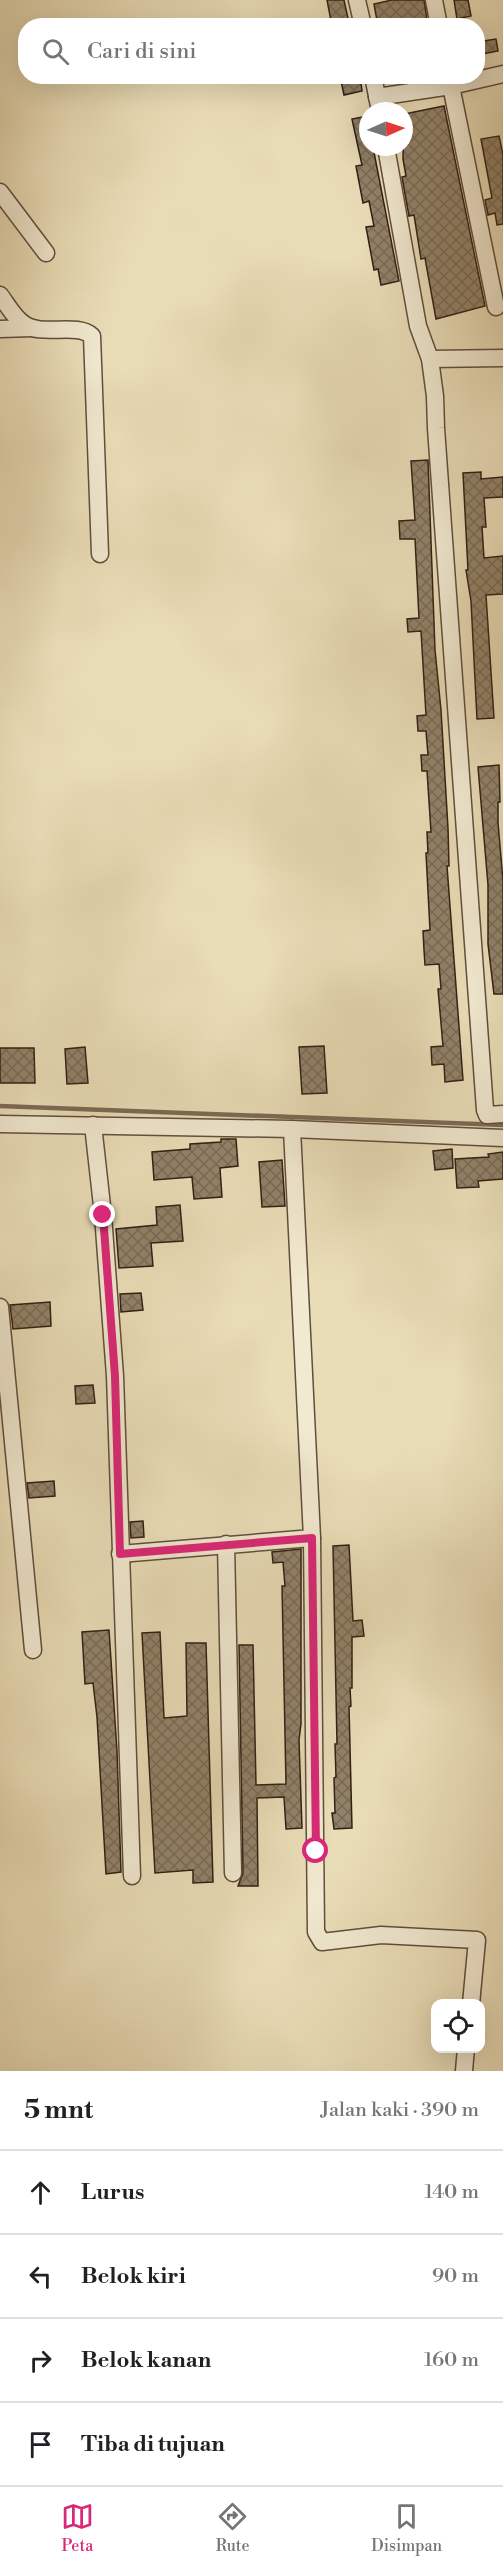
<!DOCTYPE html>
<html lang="id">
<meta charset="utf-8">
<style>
:root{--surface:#fff;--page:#f2f2f2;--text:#202124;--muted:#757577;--line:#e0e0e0;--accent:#db2777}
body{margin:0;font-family:"Libre Bodoni",serif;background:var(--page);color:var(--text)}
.controls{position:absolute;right:18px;bottom:18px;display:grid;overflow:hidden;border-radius:12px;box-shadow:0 6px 24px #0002}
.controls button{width:54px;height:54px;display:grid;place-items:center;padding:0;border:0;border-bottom:2px solid var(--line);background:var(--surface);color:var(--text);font:30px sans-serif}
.compass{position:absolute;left:359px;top:102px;width:54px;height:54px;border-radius:50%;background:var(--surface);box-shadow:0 6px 24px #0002;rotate:87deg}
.stop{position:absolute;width:18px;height:18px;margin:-14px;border:4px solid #db2777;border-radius:50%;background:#fff}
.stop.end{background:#db2777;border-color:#fff;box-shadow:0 2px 6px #0008}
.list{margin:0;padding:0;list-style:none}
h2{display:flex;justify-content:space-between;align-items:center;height:78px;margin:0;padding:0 24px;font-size:26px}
h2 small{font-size:20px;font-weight:400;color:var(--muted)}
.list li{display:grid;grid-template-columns:39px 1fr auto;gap:18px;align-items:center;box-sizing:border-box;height:84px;padding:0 24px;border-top:2px solid var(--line)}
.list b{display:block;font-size:22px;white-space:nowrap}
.list em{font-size:20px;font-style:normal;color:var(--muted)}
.icon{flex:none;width:33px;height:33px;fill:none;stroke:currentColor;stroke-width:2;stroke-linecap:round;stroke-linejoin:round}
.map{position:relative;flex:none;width:503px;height:2071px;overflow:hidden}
.search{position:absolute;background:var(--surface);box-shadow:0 6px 24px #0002;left:18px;right:18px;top:18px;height:66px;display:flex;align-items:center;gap:15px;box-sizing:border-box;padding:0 21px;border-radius:24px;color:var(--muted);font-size:22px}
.sheet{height:414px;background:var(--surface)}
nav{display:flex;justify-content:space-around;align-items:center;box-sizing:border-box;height:84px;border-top:2px solid var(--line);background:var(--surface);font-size:16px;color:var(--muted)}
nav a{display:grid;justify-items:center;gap:3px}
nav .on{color:var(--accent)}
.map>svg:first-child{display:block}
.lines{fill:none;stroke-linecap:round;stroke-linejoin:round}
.stream{stroke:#7b6a55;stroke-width:4.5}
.building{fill:url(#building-cross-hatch);stroke:#321f15;stroke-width:1.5}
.street-casing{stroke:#604e3e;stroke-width:19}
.street{stroke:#f1e9d0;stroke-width:16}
.route{stroke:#db2777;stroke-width:8}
</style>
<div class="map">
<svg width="503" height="2071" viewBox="0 0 503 2071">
<defs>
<pattern id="building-cross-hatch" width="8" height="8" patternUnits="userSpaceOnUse" patternTransform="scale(1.5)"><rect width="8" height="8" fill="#918269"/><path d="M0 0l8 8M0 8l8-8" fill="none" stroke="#776a55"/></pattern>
</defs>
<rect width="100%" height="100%" fill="#e9ddb7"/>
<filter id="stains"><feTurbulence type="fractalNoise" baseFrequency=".00333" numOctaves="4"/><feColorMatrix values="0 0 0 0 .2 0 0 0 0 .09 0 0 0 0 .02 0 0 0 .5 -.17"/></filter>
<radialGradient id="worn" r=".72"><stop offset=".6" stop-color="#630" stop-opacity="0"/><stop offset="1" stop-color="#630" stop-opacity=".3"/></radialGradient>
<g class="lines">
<path class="stream" d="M 0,1106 L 503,1125"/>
</g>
<g class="building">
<path d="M 327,0 L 344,0 L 349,23 L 332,26 Z"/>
<path d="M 392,0 L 424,0 L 428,26 L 378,26 L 374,4 Z"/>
<path d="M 454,0 L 468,0 L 471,16 L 457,19 Z"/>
<path d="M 496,39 L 498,51 L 477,55 L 477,42 Z"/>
<path d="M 340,76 L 360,76 L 362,91 L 344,95 Z"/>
<path d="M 444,106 L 485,306 L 436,319 L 425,258 L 421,259 L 414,215 L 409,216 L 402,177 L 406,176 L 403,159 L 404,114 Z"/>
<path d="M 368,116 L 368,147 L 373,147 L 399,281 L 381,285 L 378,269 L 374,270 L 366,227 L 374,226 L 369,201 L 363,203 L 356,166 L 362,165 L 352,119 Z"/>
<path d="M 499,136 L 503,155 L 503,224 L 497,225 L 495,213 L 488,215 L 485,200 L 492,198 L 481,139 Z"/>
<path d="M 428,460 L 435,650 L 441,710 L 448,828 L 449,866 L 447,866 L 463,1080 L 445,1082 L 444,1064 L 432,1065 L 431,1047 L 443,1046 L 438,989 L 441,989 L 439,964 L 425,965 L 424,950 L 423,931 L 430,930 L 426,853 L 428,853 L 427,832 L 431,832 L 427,771 L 422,771 L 421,755 L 428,755 L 426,731 L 418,731 L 417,716 L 426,715 L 421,631 L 408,632 L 407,619 L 419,618 L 415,539 L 400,539 L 399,521 L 415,520 L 411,461 Z"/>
<path d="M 481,472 L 481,479 L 503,477 L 503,497 L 484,498 L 486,527 L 482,527 L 484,558 L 503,556 L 503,594 L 486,595 L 494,718 L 477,719 L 471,601 L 466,570 L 468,570 L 463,473 Z"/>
<path d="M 499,765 L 500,802 L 498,802 L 498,823 L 503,881 L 503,994 L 494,994 L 488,944 L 488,885 L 478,767 Z"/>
<path d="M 324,1046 L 327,1093 L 302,1094 L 299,1047 Z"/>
<path d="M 85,1047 L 88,1083 L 67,1084 L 65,1049 Z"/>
<path d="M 0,1048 L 34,1048 L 35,1083 L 0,1083 Z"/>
<path d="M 221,1139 L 236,1139 L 238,1166 L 220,1168 L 222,1197 L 194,1199 L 192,1177 L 154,1180 L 152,1152 L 190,1149 L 190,1144 L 221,1142 Z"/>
<path d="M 452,1149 L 453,1168 L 435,1170 L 433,1151 Z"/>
<path d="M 503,1152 L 503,1179 L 478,1181 L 479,1187 L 457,1188 L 455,1159 L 489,1157 L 488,1154 Z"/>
<path d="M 282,1160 L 285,1206 L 262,1207 L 259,1162 Z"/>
<path d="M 180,1205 L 183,1241 L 151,1243 L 153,1266 L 119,1268 L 116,1229 L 157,1225 L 156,1207 Z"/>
<path d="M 141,1293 L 143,1310 L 121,1312 L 120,1294 Z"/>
<path d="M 50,1302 L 51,1326 L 13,1329 L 10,1305 Z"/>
<path d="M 93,1385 L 95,1403 L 76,1404 L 75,1386 Z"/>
<path d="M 54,1481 L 55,1496 L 29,1498 L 27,1483 Z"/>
<path d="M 143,1521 L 144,1537 L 131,1538 L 130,1522 Z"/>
<path d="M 349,1545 L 353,1621 L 362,1620 L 364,1636 L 352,1637 L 352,1688 L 350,1688 L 351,1706 L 349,1707 L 352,1828 L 334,1829 L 332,1813 L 335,1813 L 334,1778 L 336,1777 L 335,1744 L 337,1744 L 333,1546 Z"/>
<path d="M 301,1549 L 301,1724 L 299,1740 L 302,1828 L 286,1829 L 284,1797 L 257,1798 L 258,1886 L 238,1886 L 243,1873 L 239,1645 L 253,1645 L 256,1785 L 286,1784 L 282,1586 L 285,1586 L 283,1562 L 273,1563 L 272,1552 Z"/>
<path d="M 109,1630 L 117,1751 L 121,1872 L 106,1874 L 97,1717 L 93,1683 L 85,1684 L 82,1632 Z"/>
<path d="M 160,1632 L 164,1718 L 187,1716 L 186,1643 L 206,1643 L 213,1882 L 193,1883 L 193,1870 L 155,1873 L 142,1633 Z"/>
</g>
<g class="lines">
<g class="street-casing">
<g id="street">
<path d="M 357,0 L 363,26"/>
<path d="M 434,0 L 439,26"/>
<path d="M 373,76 L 380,111"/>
<path d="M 449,76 L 496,307"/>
<path d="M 377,97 L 451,86 L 503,74"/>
<path d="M 386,147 L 418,326 L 430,359 L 435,396 L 436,428 L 485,1110 L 487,1115 L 503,1114"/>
<path d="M 0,192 L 46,253"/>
<path d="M 0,295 C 7,304 14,318 24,324 C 42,337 77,322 92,336 L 100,554"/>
<path d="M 0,329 L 32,328"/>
<path d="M 430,359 L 503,358"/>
<path d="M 0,1124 L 292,1129 L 503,1138"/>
<path d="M 93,1125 L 103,1215 L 115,1376 L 132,1876"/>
<path d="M 0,1307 L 33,1650"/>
<path d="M 312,1538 L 316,1932 L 322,1942 L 381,1935 L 477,1940 L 471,2004"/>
<path d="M 226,1544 L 233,1873"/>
<path d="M 120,1554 L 312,1538 L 292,1129"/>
<path d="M 464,2071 L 466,2048"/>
</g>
</g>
<use href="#street" class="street"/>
</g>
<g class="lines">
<path class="route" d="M 103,1215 L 115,1376 L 120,1554 L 312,1538 L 316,1851"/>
</g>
<rect width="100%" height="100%" filter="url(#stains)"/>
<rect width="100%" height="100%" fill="url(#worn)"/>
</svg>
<div class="controls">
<button><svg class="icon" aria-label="locate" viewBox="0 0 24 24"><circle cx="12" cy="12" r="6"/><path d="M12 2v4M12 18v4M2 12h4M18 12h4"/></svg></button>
</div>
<svg class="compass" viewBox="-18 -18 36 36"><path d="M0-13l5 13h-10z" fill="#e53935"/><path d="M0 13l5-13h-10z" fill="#757577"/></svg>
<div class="stop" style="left:316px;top:1851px"></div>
<div class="stop end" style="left:103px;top:1215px"></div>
<div class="search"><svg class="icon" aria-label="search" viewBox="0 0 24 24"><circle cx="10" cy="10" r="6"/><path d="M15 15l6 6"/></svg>Cari di sini</div>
</div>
<section class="sheet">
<h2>5 mnt<small>Jalan kaki · 390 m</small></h2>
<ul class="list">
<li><svg class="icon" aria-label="ahead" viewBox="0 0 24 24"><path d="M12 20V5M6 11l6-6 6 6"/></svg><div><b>Lurus</b></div><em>140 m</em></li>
<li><svg class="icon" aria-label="left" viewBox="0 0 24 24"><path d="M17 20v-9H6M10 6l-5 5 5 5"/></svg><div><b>Belok kiri</b></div><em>90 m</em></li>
<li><svg class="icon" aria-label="right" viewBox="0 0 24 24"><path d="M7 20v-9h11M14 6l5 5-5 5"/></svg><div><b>Belok kanan</b></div><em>160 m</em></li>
<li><svg class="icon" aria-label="arrive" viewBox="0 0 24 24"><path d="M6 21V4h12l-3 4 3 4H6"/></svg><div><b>Tiba di tujuan</b></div></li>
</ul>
</section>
<nav>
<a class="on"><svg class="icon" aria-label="map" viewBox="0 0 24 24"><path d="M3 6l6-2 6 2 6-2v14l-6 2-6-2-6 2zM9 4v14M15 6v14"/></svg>Peta</a>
<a><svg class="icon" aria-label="directions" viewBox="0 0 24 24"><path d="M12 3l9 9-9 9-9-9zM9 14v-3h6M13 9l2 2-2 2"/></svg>Rute</a>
<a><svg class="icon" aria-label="saved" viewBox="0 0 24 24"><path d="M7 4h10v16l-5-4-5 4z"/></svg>Disimpan</a>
</nav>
